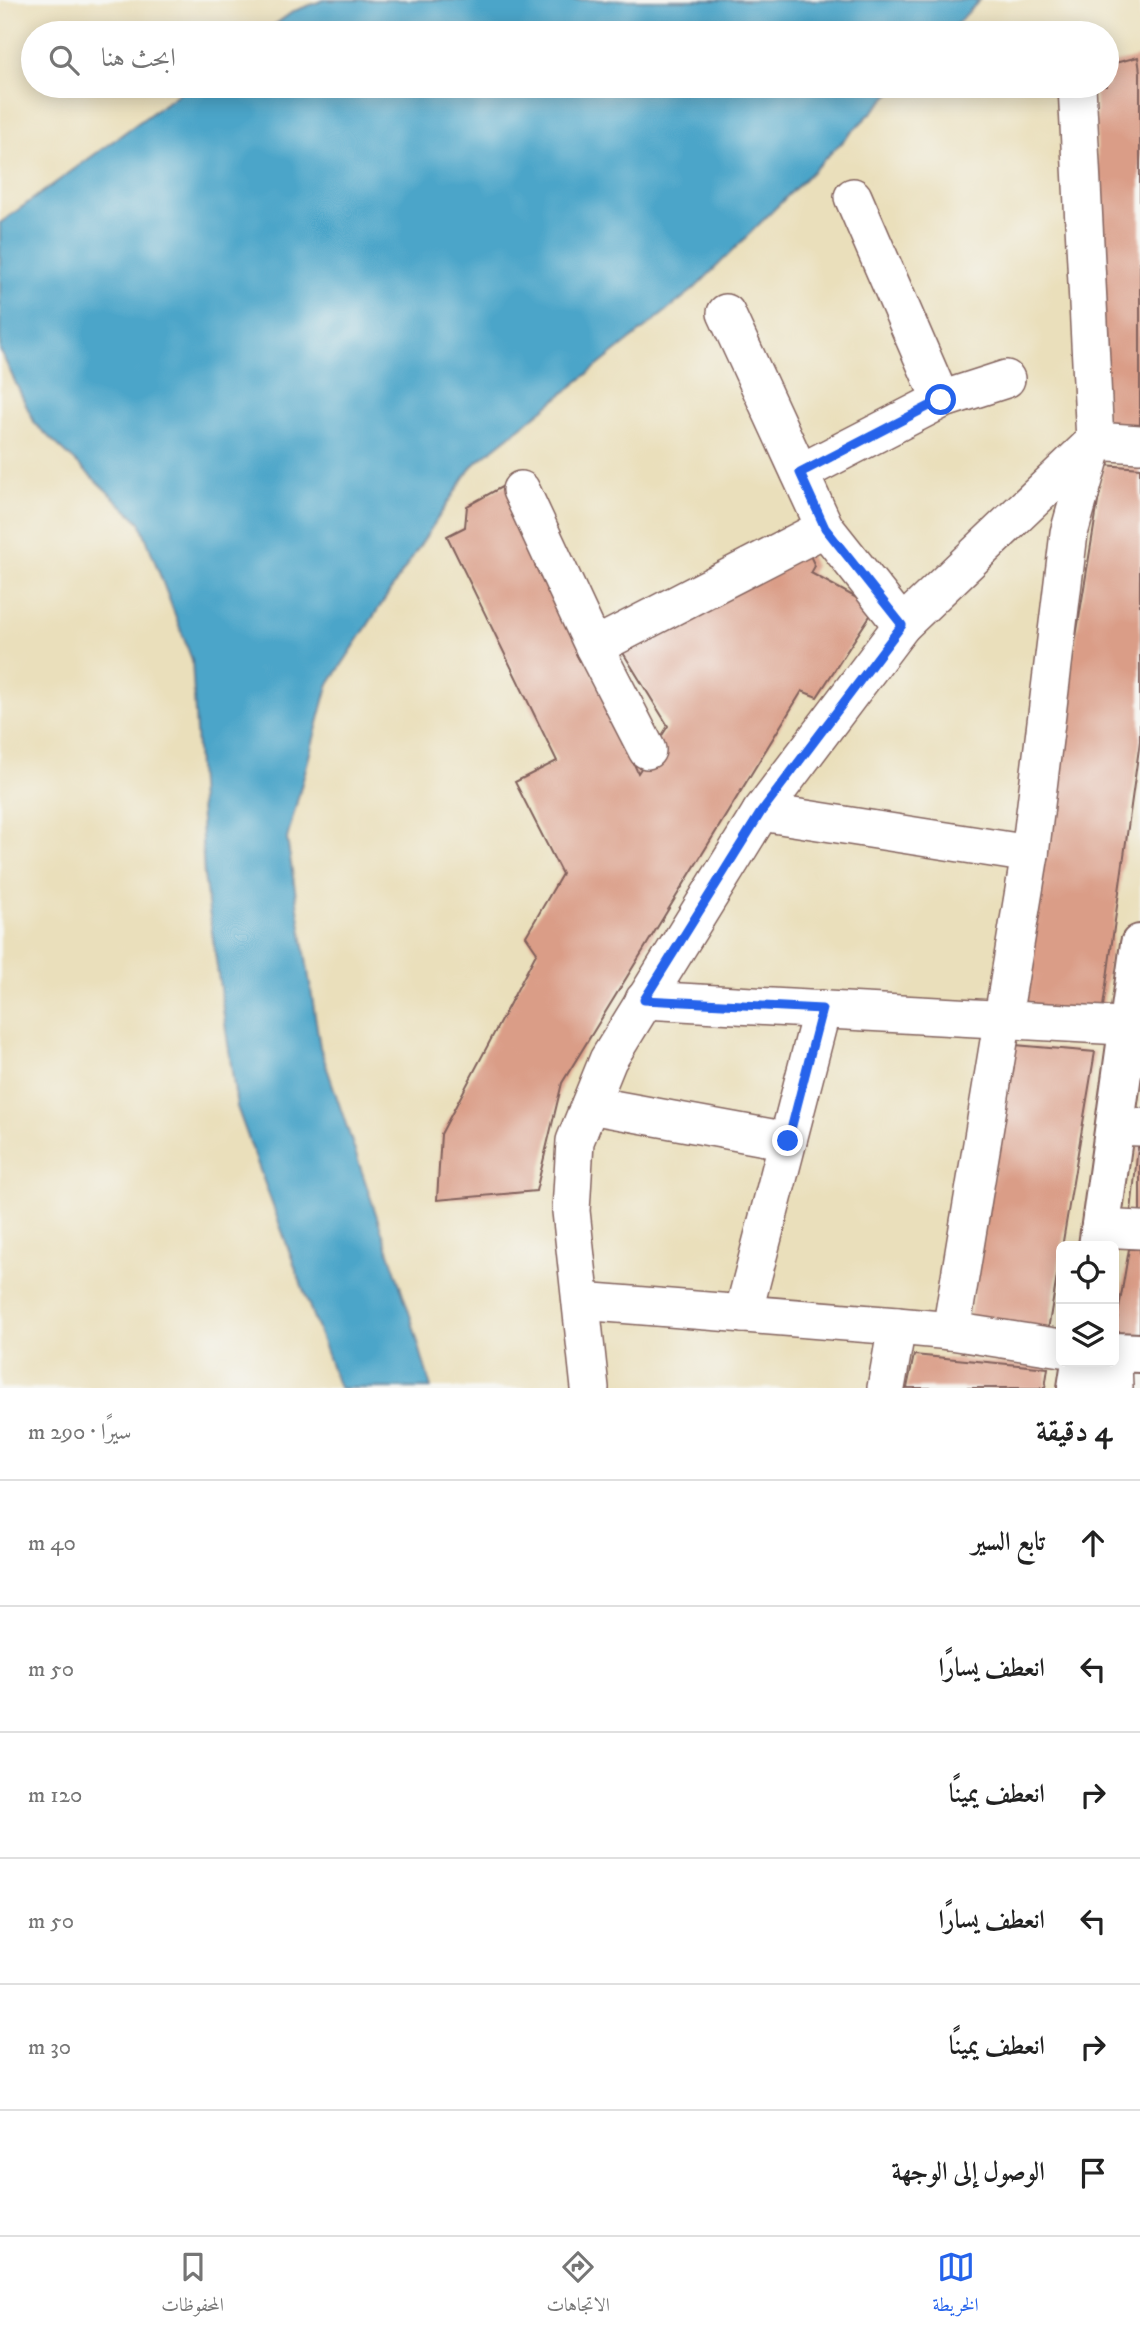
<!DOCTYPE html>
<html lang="ar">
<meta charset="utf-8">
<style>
:root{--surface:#fff;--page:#f2f2f2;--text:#222;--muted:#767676;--line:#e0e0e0;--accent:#2563eb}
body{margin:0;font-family:"IM FELL DW Pica",Amiri,serif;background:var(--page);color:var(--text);direction:rtl}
.controls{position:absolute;right:21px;bottom:21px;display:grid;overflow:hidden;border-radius:10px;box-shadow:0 4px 18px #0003}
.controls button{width:63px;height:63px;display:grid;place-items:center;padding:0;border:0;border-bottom:2px solid var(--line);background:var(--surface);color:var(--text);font:35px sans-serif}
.stop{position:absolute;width:21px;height:21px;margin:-16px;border:5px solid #2563eb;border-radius:50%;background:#fff}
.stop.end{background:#2563eb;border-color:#fff;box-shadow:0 2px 7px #0008}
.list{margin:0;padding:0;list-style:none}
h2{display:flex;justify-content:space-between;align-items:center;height:91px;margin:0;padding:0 28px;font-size:30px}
h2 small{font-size:23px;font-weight:400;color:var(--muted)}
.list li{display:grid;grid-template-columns:46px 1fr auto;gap:21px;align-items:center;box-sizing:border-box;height:126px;padding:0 28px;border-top:2px solid var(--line)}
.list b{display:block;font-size:26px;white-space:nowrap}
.list em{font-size:23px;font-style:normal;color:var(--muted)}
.icon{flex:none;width:38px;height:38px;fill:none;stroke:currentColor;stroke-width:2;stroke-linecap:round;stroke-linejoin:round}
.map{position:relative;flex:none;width:1140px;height:1388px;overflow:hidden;direction:ltr}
.search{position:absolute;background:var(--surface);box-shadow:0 4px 18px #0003;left:21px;right:21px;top:21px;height:77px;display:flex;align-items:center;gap:18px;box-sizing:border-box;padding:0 24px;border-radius:38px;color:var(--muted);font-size:26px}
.sheet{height:847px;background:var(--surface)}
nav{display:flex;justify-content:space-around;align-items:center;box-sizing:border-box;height:98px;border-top:2px solid var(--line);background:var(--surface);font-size:19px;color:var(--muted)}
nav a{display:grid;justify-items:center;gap:4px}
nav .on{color:var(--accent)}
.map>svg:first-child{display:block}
.water{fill:#4ba5c9;stroke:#4a627a;stroke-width:2}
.building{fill:#da9d87}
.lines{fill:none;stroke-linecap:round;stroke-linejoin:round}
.minor-casing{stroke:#82625d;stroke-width:40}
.major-casing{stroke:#82625d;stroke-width:42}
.minor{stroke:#fff;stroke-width:37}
.major{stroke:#fff;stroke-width:38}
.route{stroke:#2563eb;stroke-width:9}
</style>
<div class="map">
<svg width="1140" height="1388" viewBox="0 0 1140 1388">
<rect width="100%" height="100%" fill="#f6f6f2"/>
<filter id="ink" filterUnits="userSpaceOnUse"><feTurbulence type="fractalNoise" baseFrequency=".0143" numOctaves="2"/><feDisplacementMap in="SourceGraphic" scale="14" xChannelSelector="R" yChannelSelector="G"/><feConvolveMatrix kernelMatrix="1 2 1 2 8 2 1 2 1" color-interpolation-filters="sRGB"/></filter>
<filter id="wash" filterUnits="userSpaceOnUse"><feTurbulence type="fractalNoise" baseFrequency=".00686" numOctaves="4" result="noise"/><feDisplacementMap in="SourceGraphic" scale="28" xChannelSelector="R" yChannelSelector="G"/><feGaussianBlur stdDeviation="1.57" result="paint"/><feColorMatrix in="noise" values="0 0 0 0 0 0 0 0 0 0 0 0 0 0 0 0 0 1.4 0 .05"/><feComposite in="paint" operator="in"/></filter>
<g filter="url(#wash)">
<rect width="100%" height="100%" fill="#eadfbb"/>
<g class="water">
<path d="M 324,0 L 980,0 L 948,33 L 263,33 L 294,11 Z"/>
<path d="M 189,86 L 898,86 L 694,289 L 472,466 L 328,686 L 287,839 L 320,1047 L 411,1318 L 431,1388 L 339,1388 L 237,1107 L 204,876 L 192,660 L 140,522 L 35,424 L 0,350 L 0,223 Z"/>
</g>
<g id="blocks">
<g class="building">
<path d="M 1138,57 L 1140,72 L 1140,432 L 1106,432 L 1095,86 L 1107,86 L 1107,65 Z"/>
<path d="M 1104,465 L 1140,468 L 1140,741 L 1102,1014 L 1015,1012 Z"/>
<path d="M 507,484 L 638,773 L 668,726 L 617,643 L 805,545 L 815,566 L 811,573 L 875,608 L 817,697 L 802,691 L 562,1083 L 536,1191 L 437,1200 L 441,1134 L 537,952 L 526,936 L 562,874 L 515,782 L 557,761 L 447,536 L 465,527 L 467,506 Z"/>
<path d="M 1015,1045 L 1095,1052 L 1048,1330 L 969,1320 Z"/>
<path d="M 1138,1147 L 1140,1147 L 1140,1213 L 1131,1212 Z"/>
<path d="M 1129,1249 L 1140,1249 L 1140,1339 L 1114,1338 Z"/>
<path d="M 914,1355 L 1048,1368 L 1045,1388 L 907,1388 Z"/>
</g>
</g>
</g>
<g filter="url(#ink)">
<use href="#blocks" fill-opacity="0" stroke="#82625d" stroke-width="2"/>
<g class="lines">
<g class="minor-casing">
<g id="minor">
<path d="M 853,197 L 941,400"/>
<path d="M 726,313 L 825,528 L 902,625"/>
<path d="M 800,473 L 941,400 L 1006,379"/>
<path d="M 521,490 L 594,647"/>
<path d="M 647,750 L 594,647 L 825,528"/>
<path d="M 761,812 L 1030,854"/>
<path d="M 644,1000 L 1140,1027"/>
<path d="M 590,1105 L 788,1141"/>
<path d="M 1115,1126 L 1140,1127"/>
<path d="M 1100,1228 L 1140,1230"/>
<path d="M 581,1301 L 897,1326 L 951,1331 L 1061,1348"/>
<path d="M 743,1314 L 822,1009"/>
<path d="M 951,1331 L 1030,854 L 1069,533 L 1095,441 L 1077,86"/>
<path d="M 1113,1362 L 1114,1388"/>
<path d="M 590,1388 L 571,1211 L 575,1141 L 608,1060 L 761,812 L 902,625 L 1095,441 L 1140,444"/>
<path d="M 886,1388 L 897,1326"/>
</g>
</g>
<g class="major-casing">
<g id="major">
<path d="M 1098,1246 L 1140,944"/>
<path d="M 1114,1352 L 1140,1353"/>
<path d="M 1077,1388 L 1081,1362"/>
</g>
</g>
<use href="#minor" class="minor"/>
<use href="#major" class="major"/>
</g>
</g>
<g class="lines" filter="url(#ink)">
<path class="route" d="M 788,1141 L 822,1009 L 644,1000 L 761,812 L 902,625 L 825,528 L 800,473 L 941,400"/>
</g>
</svg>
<div class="controls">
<button><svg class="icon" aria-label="locate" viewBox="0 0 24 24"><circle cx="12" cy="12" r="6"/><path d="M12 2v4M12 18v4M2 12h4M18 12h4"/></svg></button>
<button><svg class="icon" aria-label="layers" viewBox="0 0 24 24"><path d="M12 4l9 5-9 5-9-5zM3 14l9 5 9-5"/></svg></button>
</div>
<div class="stop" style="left:941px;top:400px"></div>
<div class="stop end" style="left:788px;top:1141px"></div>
<div class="search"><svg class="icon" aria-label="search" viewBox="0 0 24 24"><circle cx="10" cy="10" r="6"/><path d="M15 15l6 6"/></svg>ابحث هنا</div>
</div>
<section class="sheet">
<h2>4 دقيقة<small>سيرًا · 290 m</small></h2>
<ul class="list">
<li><svg class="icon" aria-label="ahead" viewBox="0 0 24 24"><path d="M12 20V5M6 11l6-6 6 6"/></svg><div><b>تابع السير</b></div><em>40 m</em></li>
<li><svg class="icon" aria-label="left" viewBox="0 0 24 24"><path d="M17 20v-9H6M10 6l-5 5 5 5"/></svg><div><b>انعطف يسارًا</b></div><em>50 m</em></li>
<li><svg class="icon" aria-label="right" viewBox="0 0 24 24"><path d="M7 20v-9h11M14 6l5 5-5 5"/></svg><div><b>انعطف يمينًا</b></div><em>120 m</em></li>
<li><svg class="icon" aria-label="left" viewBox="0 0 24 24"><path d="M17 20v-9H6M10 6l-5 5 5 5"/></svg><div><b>انعطف يسارًا</b></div><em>50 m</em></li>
<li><svg class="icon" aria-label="right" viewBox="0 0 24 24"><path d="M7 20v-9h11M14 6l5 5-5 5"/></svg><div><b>انعطف يمينًا</b></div><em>30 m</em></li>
<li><svg class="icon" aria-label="arrive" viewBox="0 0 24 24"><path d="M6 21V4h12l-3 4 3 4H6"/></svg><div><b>الوصول إلى الوجهة</b></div></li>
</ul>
</section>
<nav>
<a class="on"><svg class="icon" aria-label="map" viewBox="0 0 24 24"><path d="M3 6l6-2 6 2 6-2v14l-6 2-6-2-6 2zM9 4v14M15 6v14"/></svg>الخريطة</a>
<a><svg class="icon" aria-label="directions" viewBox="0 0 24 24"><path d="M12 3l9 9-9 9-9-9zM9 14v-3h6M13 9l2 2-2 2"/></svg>الاتجاهات</a>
<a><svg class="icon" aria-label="saved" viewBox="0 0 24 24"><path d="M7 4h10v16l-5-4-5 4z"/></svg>المحفوظات</a>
</nav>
